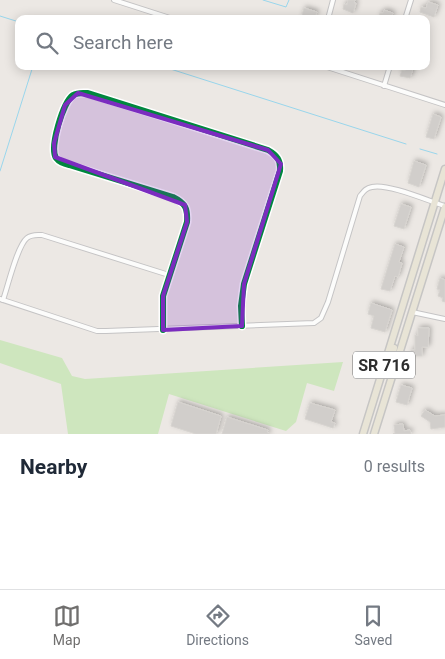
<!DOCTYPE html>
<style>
:root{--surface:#fff;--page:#f2f2f3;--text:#1f2937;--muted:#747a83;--line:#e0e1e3;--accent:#706f6e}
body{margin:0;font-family:Roboto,sans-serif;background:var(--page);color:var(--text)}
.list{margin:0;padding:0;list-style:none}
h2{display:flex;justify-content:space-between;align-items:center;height:65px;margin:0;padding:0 20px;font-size:21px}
h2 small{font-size:16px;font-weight:400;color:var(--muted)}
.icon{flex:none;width:28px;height:28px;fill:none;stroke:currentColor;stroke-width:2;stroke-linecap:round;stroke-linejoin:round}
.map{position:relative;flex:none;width:445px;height:434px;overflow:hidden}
.search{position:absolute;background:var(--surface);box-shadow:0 2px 12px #0003;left:15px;right:15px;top:15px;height:55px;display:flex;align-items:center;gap:12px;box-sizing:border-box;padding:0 18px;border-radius:10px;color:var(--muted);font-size:19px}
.sheet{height:155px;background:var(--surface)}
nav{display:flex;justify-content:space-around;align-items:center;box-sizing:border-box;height:70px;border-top:1px solid var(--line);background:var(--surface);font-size:14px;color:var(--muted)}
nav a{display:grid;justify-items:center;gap:2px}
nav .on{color:var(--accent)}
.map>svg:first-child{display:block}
.green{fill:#cee6be}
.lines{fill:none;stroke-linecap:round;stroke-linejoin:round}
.stream{stroke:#99d6ec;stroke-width:1}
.building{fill:#d1cecb;stroke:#d7d4d0;filter:url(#shadow)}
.street-casing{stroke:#c5c4c5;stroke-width:6}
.primary-casing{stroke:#c6c5c4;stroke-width:9}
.street{stroke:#fcfcfb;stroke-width:4}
.primary{stroke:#e8e4d6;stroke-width:6}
.cycleway-casing{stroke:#fff;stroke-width:9}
.cycleway{stroke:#00873e;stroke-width:6}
.marked{fill:#7b2cbf;fill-opacity:0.2;stroke:#7b2cbf;stroke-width:4;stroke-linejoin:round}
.labels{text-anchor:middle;stroke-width:5;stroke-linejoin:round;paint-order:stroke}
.shield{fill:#fff;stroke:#6d6d6d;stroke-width:1}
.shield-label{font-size:16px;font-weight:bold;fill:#2e2e2e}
</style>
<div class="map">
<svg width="445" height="434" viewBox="0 0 445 434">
<defs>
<filter id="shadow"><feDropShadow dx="2" dy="-2" stdDeviation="2.5" flood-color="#0004"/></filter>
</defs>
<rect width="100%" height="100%" fill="#ece8e4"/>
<path class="green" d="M 0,340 L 62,358 L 72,376 L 85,379 L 343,362 L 334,391 L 307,383 L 296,422 L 286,431 L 169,394 L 158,434 L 68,434 L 61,384 L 0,363 Z"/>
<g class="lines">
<g class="stream">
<path d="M 263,0 L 286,7 L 289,0"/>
<path d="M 0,16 L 19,22"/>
<path d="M 161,66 L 406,144"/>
<path d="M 420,149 L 437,154"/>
<path d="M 0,171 L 33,66"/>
</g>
</g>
<g class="building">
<path d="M 348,0 L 355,0 L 354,3 L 356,3 L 353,13 L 343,9 L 344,4 L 347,5 Z"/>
<path d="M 428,2 L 438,5 L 434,17 L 420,12 L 421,7 L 426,8 Z"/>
<path d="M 304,8 L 317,12 L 315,17 L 310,16 L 310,19 L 301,19 Z"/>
<path d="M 384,10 L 393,13 L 391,19 L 379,18 L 380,13 L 383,13 Z"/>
<path d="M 406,66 L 412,66 L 411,69 L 413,69 L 410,78 L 400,76 L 402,70 L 405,71 Z"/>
<path d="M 433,114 L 441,117 L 434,139 L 426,137 Z"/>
<path d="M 414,161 L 426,165 L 419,187 L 408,183 Z"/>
<path d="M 401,204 L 411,207 L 404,229 L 394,226 Z"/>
<path d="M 395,244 L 404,247 L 399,262 L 402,263 L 398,277 L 395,276 L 390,291 L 381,289 Z"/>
<path d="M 440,278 L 445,280 L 445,302 L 442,301 L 443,298 L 438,296 L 440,290 L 437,289 Z"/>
<path d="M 371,303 L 392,310 L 385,332 L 371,328 L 374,316 L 368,314 Z"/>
<path d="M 418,328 L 429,328 L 428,347 L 422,347 L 422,356 L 411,356 L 411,350 L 415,350 L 415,335 L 418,336 Z"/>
<path d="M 401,385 L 412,388 L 407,405 L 396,402 Z"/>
<path d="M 178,402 L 221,416 L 216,434 L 196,434 L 171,426 Z"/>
<path d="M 310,403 L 335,410 L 331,422 L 335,423 L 333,428 L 305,419 Z"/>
<path d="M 425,410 L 435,416 L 445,415 L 445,427 L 431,429 L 430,422 L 421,416 Z"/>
<path d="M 227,417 L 268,430 L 267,432 L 270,434 L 222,434 Z"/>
<path d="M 403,424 L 404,431 L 410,430 L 411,434 L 393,434 L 395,433 L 394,425 Z"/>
</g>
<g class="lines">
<g class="street-casing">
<g id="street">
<path d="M 114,0 L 173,19"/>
<path d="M 328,19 L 333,0"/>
<path d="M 405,19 L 411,0"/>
<path d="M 324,66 L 445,105"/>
<path d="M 384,86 L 390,66"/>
<path d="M 0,299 L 97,331 L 106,331 L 314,323 L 321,318 L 328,302 L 360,196 C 364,191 366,188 372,187 C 387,183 429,201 445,206"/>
<path d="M 3,300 C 8,286 17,246 27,238 C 32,234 37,235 42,235 L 169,275"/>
<path d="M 412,312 L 445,319"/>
<path d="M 163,330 L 163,296 L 187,222 C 188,208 185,203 173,197 L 69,165 C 64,164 59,162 56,158 C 49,148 63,102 73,95 C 78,92 83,93 88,93 L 268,150 C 277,155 281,160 280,171 L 244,284 L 241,306 L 242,326"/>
</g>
</g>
<g class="primary-casing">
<g id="primary">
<path d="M 394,348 L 392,356 L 394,368"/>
<path d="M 363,434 L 445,169"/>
<path d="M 374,434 L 445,207"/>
</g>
</g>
<use href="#street" class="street"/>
<use href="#primary" class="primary"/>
<g class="cycleway-casing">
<path id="cycleway" d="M 163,330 L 163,296 L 187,222 C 188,208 185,203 173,197 L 69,165 C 64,164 59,162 56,158 C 49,148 63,102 73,95 C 78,92 83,93 88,93 L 268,150 C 277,155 281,160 280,171 L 244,284 L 241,306 L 242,326"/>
</g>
<use href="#cycleway" class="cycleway"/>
</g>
<path class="marked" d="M 78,93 L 268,150 L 281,164 L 244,284 L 242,326 L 163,330 L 163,296 L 187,222 L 185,205 L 55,157 L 54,143 L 65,105 Z"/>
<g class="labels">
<rect class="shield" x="353" y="351.5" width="62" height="27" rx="4"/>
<g class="shield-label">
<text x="384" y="371">SR 716</text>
</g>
</g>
</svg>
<div class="search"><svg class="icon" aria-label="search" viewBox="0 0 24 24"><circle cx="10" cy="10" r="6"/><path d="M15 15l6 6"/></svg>Search here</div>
</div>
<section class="sheet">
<h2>Nearby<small>0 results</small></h2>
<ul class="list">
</ul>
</section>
<nav>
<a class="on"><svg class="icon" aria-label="map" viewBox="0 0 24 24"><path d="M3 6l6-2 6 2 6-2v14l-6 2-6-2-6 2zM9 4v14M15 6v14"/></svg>Map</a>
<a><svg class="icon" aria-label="directions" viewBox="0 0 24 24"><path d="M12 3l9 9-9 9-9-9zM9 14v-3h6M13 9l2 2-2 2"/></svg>Directions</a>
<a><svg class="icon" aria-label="saved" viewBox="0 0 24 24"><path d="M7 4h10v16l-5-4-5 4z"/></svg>Saved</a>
</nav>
